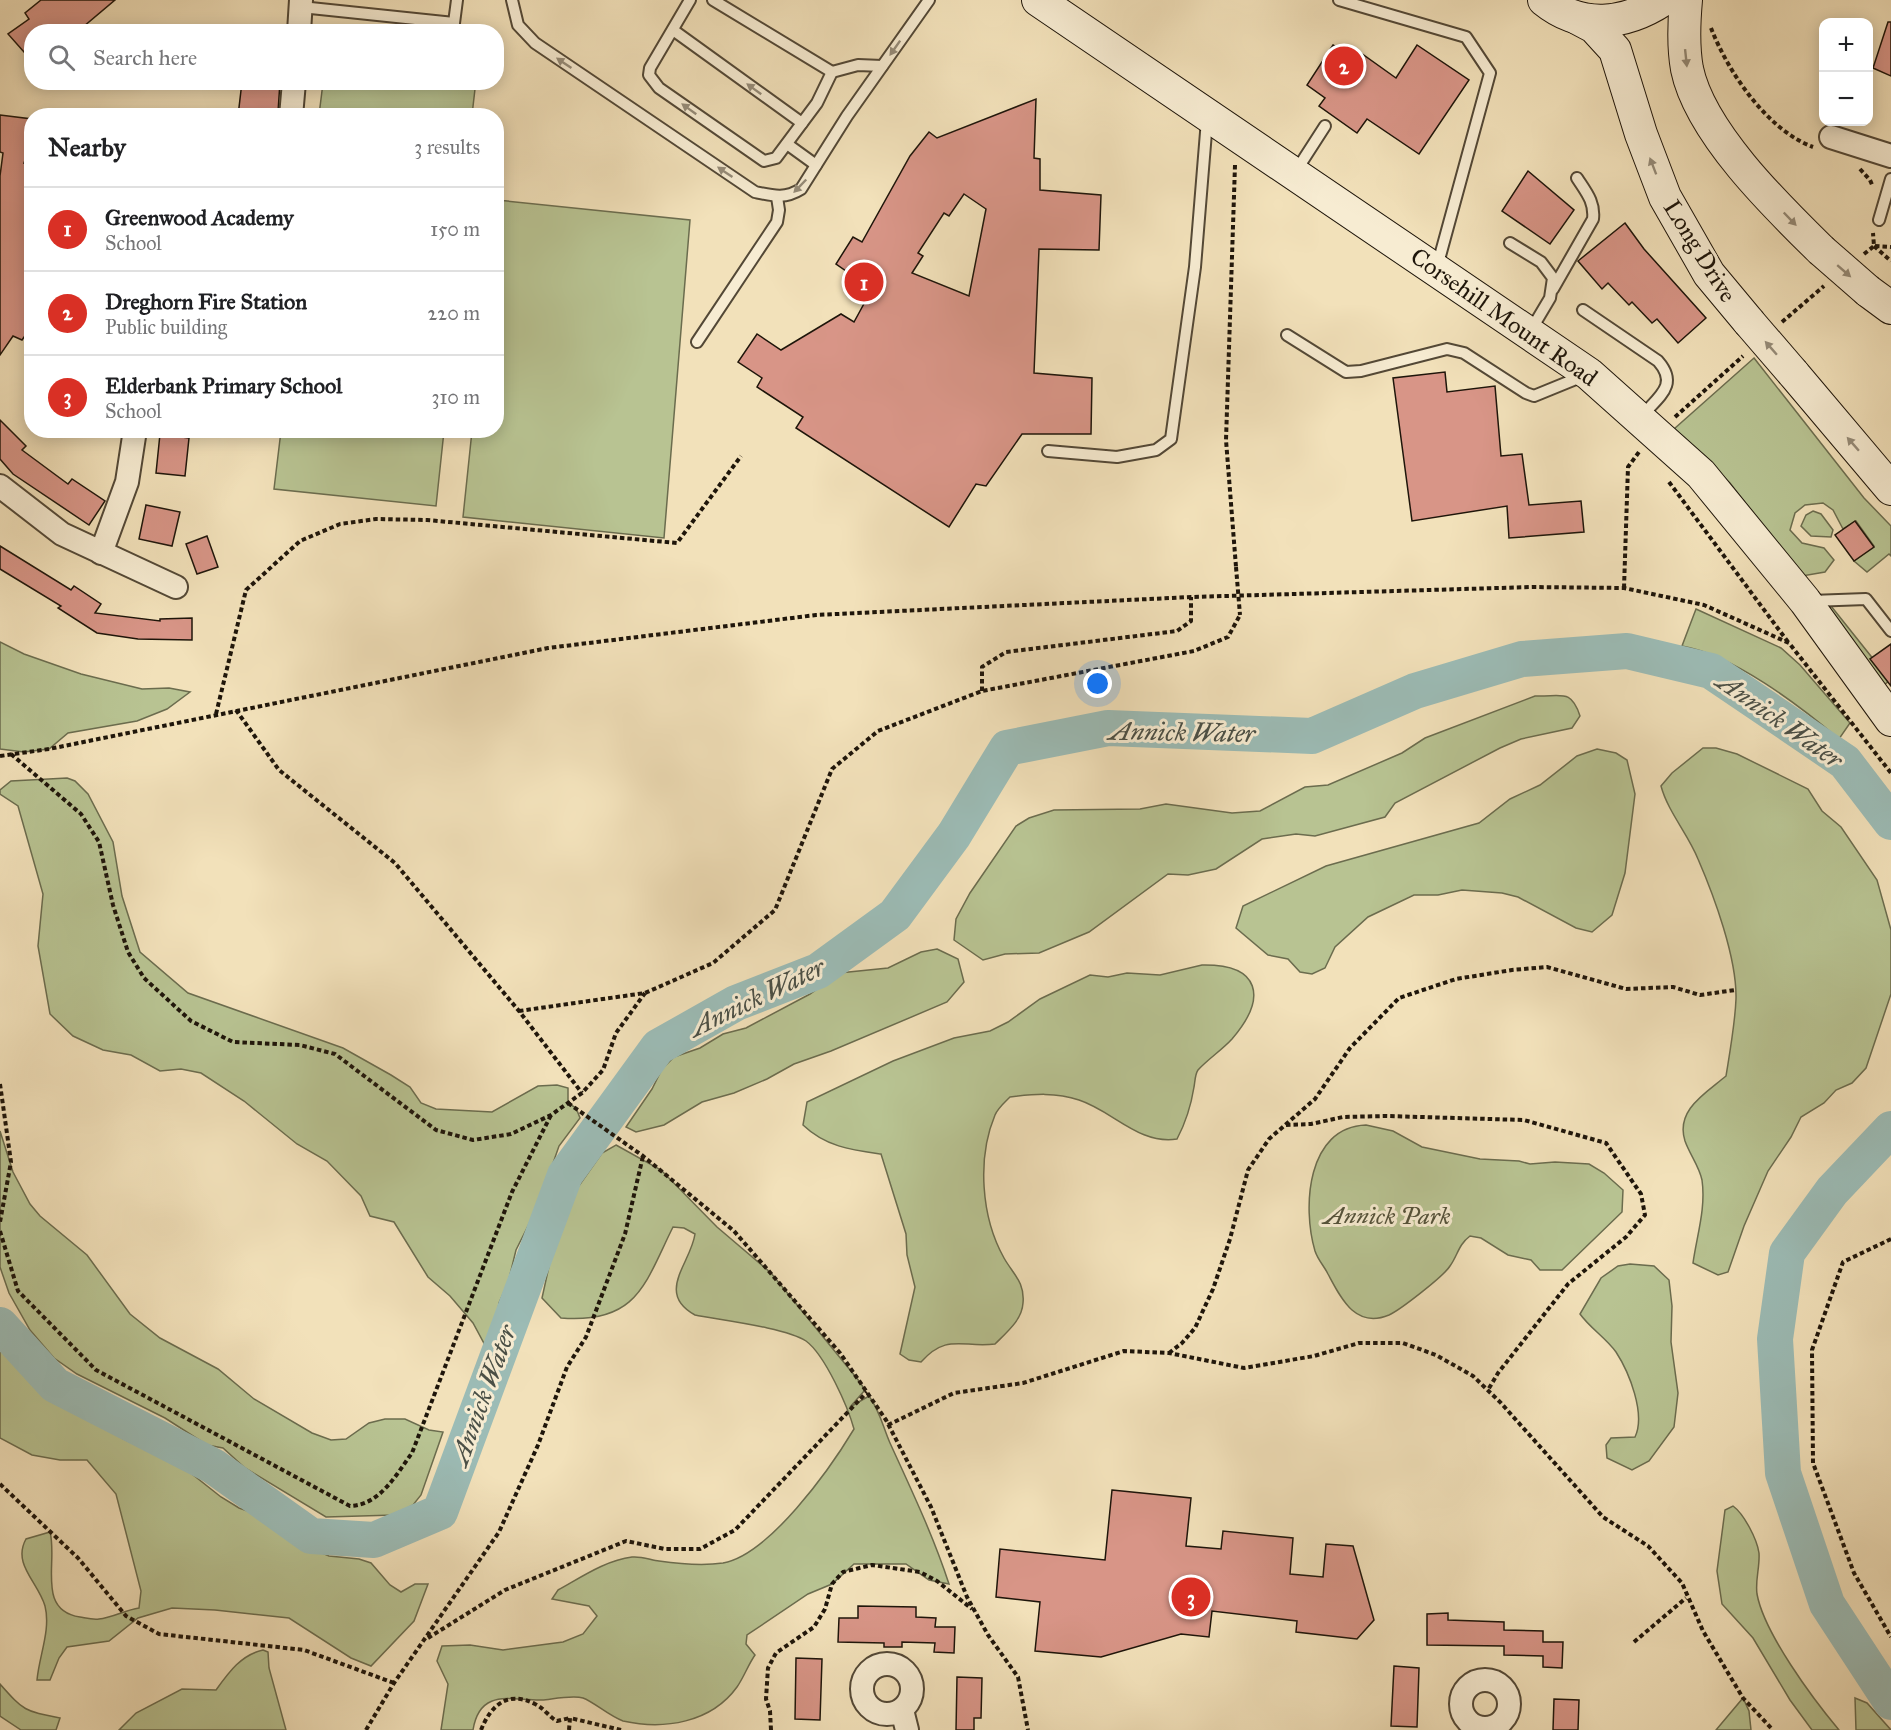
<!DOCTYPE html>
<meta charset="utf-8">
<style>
:root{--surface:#fff;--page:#f2f2f2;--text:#202124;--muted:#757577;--line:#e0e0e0;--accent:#d93025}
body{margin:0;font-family:"IM FELL Great Primer",serif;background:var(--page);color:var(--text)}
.controls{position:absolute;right:18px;top:18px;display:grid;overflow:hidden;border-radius:12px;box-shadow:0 3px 15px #0003}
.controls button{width:54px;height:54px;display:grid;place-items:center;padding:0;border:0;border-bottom:2px solid var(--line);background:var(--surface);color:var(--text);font:30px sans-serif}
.you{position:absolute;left:1098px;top:684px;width:21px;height:21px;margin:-15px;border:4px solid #fff;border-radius:50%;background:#1a73e8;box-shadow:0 0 0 9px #1a73e833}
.badge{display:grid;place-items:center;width:39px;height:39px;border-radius:50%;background:var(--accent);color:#fff;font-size:20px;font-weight:700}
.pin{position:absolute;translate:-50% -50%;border:3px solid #fff;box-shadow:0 2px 6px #0006}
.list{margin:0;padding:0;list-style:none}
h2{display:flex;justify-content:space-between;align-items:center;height:78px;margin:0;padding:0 24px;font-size:26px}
h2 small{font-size:20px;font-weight:400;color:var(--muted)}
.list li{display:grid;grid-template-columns:39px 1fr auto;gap:18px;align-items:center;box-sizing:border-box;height:84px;padding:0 24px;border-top:2px solid var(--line)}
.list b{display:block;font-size:22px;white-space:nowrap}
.list p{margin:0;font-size:20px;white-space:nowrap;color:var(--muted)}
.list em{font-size:20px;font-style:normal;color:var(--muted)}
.icon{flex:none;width:33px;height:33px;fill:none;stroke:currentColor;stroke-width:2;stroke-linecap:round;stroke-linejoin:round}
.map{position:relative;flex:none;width:1891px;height:1730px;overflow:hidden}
.search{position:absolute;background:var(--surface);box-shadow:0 3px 15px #0003;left:24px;top:24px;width:480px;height:66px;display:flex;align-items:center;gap:15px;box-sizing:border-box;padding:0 21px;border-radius:24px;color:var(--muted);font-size:22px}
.panel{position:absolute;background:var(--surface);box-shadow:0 3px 15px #0003;left:24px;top:108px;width:480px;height:330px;border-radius:24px}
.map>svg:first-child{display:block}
.green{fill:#b8c392;stroke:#6b6c4e;stroke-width:1.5}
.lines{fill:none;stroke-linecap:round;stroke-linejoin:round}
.river{stroke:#9cbcb6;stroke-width:36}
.building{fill:#d89587;stroke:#1e150a;stroke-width:1.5;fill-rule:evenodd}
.lane-casing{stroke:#534836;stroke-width:14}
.street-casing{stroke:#534836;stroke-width:26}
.secondary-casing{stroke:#1e150a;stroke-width:34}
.path{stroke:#1e150a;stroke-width:4;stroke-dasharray:4.5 3;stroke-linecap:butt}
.lane{stroke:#f7ecd2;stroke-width:10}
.street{stroke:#f7ecd2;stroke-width:22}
.secondary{stroke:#f7ecd2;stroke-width:32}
.secondary-bridge-casing{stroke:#1e150a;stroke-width:34;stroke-linecap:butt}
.path-bridge{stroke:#1e150a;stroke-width:4;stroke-dasharray:4.5 3;stroke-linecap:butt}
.secondary-bridge{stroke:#f7ecd2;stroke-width:32}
.oneway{fill:#958b78}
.labels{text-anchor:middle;stroke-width:6;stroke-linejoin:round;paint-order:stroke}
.street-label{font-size:24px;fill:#1e150a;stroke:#f7ecd2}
.park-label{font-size:24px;font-style:italic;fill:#54523a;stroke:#f7ecd2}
.water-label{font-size:26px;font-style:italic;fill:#4a4f46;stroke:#f7ecd2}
</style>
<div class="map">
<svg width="1891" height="1730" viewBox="0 0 1891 1730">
<rect width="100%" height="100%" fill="#f2e1ba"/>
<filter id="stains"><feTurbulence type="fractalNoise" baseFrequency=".00333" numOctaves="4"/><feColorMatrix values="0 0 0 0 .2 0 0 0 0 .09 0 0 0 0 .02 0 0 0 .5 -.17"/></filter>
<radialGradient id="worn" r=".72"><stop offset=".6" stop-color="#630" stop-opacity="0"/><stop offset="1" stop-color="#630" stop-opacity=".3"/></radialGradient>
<g class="green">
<path d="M 323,83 L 396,83 L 475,89 L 472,115 L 319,115 Z"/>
<path d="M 497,200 L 690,220 L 664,538 L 463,517 L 472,431 L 496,430 Z"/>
<path d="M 1754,358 L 1864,498 L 1891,526 L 1891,556 L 1889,554 L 1867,572 L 1854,561 L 1874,546 L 1856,521 L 1843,529 L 1833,510 L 1823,503 L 1805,505 L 1795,513 L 1790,530 L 1802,543 L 1824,548 L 1834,560 L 1825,572 L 1802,576 L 1730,483 L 1674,429 Z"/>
<path d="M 281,431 L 444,431 L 436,506 L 274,489 Z"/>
<path d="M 1813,511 L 1821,514 L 1833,530 L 1831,537 L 1811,536 L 1801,526 L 1806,515 Z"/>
<path d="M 1831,606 L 1890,680 L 1884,685 L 1827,611 Z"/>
<path d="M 1696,609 L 1781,648 L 1800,665 L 1850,723 L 1839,739 C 1799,705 1733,655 1682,646 Z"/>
<path d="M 0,642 L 24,654 L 81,674 L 142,689 L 169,688 L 190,692 L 167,709 L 137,721 L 68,733 L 49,749 L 24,752 L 0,749 Z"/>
<path d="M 1535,696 C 1561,697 1571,688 1580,716 L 1572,728 L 1521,739 L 1500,748 L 1395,803 L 1385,817 L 1315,836 L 1296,834 L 1262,839 L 1216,869 L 1188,875 L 1168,874 L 1089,932 L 1039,953 L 1005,954 L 983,960 L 954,940 L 956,919 L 970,893 L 1016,826 L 1029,818 L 1054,810 L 1140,809 L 1166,804 L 1232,813 L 1260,811 L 1305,787 L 1328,785 L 1402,753 L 1425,738 Z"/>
<path d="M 1703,748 L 1716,748 L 1737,754 L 1808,789 L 1822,811 L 1841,827 L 1877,880 L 1891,930 L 1891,994 L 1866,1068 L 1852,1083 L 1836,1090 L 1824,1103 L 1801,1117 L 1791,1137 L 1768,1171 L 1744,1226 L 1728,1272 L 1718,1275 L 1693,1263 C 1697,1235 1706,1208 1702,1180 C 1699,1166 1690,1155 1685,1141 C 1675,1110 1706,1093 1726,1076 C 1730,1051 1735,1024 1736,999 C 1737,958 1714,896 1698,859 C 1688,834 1668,812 1661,786 L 1672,773 Z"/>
<path d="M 1597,749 L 1616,753 L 1627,760 L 1635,794 L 1625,873 L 1612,915 L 1592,932 L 1576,928 L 1518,897 L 1502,893 L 1462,890 L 1438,895 L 1414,895 L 1368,917 L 1335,947 L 1325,968 L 1312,974 L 1300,972 L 1288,959 L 1268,955 L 1236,928 L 1243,906 L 1326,866 L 1479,823 L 1510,799 L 1540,785 L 1577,756 Z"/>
<path d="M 67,778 L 75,781 L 88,794 L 113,842 L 122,896 L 140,952 L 188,993 L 343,1048 L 391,1075 L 410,1087 L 421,1103 L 436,1109 L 492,1112 L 538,1086 L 557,1085 L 568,1088 L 568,1103 L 576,1108 L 580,1118 L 559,1146 L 538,1206 L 516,1250 L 508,1283 L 499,1303 L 496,1325 L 486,1347 L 473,1323 L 450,1296 L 428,1277 L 394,1222 L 370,1216 L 361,1196 L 327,1161 L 297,1144 L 244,1101 L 201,1073 L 181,1069 L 160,1071 L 131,1055 L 103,1050 L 73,1036 L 50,1014 L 38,946 L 43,894 L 18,806 L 0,794 L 0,790 L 11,781 Z"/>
<path d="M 937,949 L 958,959 L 964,982 L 947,1002 L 831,1051 L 794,1064 L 767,1079 L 734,1093 L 702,1102 L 664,1125 L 636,1132 L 626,1127 L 652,1089 L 662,1069 L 674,1057 L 700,1048 L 723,1034 L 746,1028 L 810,994 L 839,973 L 888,968 L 921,952 Z"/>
<path d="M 1202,965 C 1260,964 1268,997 1232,1039 C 1222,1050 1208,1059 1198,1070 C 1195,1074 1195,1082 1194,1087 C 1191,1106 1186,1122 1177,1139 C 1139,1145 1113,1111 1079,1100 C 1056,1092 1034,1094 1010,1097 C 1005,1102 998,1108 995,1115 C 977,1158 981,1217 1004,1258 C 1013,1274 1025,1282 1023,1303 C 1022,1320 1007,1332 995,1344 C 962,1348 947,1333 921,1362 L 909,1360 L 900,1354 L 915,1287 L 907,1255 L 906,1234 L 881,1154 C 852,1150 826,1147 803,1125 L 807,1102 L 893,1061 L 954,1038 L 990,1031 L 1008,1022 L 1040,999 L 1090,975 L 1108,977 L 1127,973 L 1160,975 Z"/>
<path d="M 1366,1125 L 1393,1131 L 1422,1147 L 1480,1159 L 1519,1161 L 1530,1164 L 1555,1162 L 1589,1164 L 1604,1173 L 1623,1190 L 1622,1212 L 1562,1270 L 1540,1270 L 1531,1260 L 1508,1255 L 1481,1238 L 1470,1236 C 1458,1245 1458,1255 1450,1266 C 1444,1276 1400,1310 1389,1315 C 1355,1329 1341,1298 1328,1274 C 1324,1266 1318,1260 1315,1251 C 1302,1207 1307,1127 1366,1125 Z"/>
<path d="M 0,1131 L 13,1172 L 30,1204 L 40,1216 L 87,1255 L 130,1314 L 160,1338 L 218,1369 L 254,1399 L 312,1433 L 331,1440 L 346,1439 L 369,1423 L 385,1419 L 405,1419 L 429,1430 L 443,1432 L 421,1495 L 413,1505 L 395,1515 L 326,1517 L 245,1468 L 223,1448 L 207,1445 L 165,1418 L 77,1374 L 54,1358 L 30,1330 L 9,1293 L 0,1267 Z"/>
<path d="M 616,1145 L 661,1170 L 717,1227 L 771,1273 L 859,1381 L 865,1390 L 850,1407 L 869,1396 C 880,1411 883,1427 890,1443 C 911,1489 933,1535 949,1584 L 929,1580 L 906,1564 L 854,1564 L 832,1584 L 808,1594 L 747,1635 L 746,1644 L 755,1655 C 748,1665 744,1677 737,1687 C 711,1723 664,1730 623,1721 C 609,1716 594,1702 583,1698 C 573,1695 553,1699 542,1700 C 513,1701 480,1687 473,1730 L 441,1730 L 448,1684 L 437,1661 L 442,1646 L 470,1645 L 503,1650 L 563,1642 L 583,1634 L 597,1616 L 589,1606 L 552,1599 L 558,1590 C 580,1578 606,1560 632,1557 C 641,1556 651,1560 659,1561 C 680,1564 702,1566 723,1563 C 769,1555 830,1469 854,1429 C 848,1407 825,1355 806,1341 C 787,1328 721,1320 695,1315 C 655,1293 691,1263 695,1234 L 684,1228 L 673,1227 C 645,1283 638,1324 561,1318 L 542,1298 L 559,1221 L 571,1197 L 602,1153 Z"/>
<path d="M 1630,1264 L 1654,1266 L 1669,1280 L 1672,1306 L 1671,1342 L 1678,1393 L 1674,1427 L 1649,1461 L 1632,1470 L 1607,1458 L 1606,1445 L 1611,1438 L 1635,1437 C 1646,1414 1629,1372 1616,1352 C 1606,1338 1590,1328 1580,1314 L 1601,1278 L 1618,1266 Z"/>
<path d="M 0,1344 L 6,1356 L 25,1373 L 57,1397 L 104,1423 L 122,1438 L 183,1467 L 221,1497 L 239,1508 L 267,1518 L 283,1531 L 313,1549 L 329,1556 L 359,1559 L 371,1563 L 390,1585 L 401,1592 L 415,1584 L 428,1584 L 414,1621 L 371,1666 L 351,1658 L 289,1618 L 215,1610 L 172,1608 L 138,1618 L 109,1641 L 67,1647 L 59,1658 L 50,1680 L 37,1680 C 39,1656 51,1630 45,1606 C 38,1582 12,1564 26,1539 L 50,1532 C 58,1562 36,1610 80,1617 C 86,1618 93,1620 99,1619 C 112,1618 125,1610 139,1608 L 141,1591 L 116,1494 L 87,1460 L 60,1460 L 32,1455 L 0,1438 Z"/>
<path d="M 1733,1506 C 1744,1514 1757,1539 1759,1553 C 1760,1567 1755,1580 1757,1594 C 1764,1633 1813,1699 1839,1730 L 1812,1730 L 1790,1700 L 1753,1638 L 1722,1604 L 1717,1571 L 1725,1510 Z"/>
<path d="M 263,1650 L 268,1652 L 269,1668 L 286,1730 L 119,1730 L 136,1713 L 182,1689 L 216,1690 C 229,1672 241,1655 263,1650 Z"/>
<path d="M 0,1684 C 24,1711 24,1711 60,1718 L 56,1730 L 21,1730 L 0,1716 Z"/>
<path d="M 1743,1698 L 1749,1711 L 1751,1730 L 1716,1730 Z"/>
<path d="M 1855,1698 L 1867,1703 L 1891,1730 L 1856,1730 Z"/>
</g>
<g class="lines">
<g class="river">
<path d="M 1891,1129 L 1832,1191 L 1787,1253 L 1775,1339 L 1783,1473 L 1827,1604 L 1891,1702"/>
<path d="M 0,1325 L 55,1385 L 213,1466 L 311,1536 L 374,1540 L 440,1512 L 565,1175 L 658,1047 L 736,1003 L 818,971 L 895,915 L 954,835 L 1007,748 L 1108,728 L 1312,736 L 1415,691 L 1522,659 L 1627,651 L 1711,671 L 1845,762 L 1891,822"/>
</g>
</g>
<g class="building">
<path d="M 41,0 L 115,0 L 77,32 L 32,32 L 32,61 L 8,34 L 29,19 L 25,13 Z"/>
<path d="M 1888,22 L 1891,22 L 1891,76 L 1873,68 Z"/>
<path d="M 1333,45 L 1352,57 L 1358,51 L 1396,78 L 1417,45 L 1469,80 L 1419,154 L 1367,119 L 1357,133 L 1319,106 L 1325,98 L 1307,85 Z"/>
<path d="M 242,82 L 280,82 L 278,112 L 270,112 L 269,116 L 238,116 Z"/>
<path d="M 1036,99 L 1034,158 L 1040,159 L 1040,190 L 1101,195 L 1099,250 L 1039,249 L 1034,373 L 1092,378 L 1091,434 L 1022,434 L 986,486 L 976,484 L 949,527 L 796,428 L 803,417 L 757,387 L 762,378 L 738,362 L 757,334 L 781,350 L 841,314 L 854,322 L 872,289 L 836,264 L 853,237 L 862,242 L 910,156 L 929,132 L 937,138 ZM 964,194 L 986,209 L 969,296 L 912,273 L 923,256 L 918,253 L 944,213 L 949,216 Z"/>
<path d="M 0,115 L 32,119 L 32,140 L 24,163 L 32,164 L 32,326 L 22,340 L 13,336 L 0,355 L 0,176 L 3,153 L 0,152 Z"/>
<path d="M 1528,171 L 1574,210 L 1550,244 L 1502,211 Z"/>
<path d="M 1625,223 L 1644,249 L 1706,318 L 1678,343 L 1657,319 L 1652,323 L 1632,302 L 1629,305 L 1608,283 L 1602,289 L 1578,261 Z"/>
<path d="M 1445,372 L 1447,392 L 1495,386 L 1501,456 L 1522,454 L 1529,505 L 1581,501 L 1584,532 L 1509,538 L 1507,506 L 1412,521 L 1393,378 Z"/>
<path d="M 0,420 L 26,446 L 22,450 L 68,484 L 72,479 L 105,501 L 89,525 L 13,474 L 0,459 Z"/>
<path d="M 160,434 L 189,438 L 185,476 L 156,473 Z"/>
<path d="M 146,505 L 180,512 L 172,546 L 139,539 Z"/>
<path d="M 1855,521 L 1874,547 L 1854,561 L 1835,535 Z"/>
<path d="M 207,536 L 218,567 L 197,574 L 186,544 Z"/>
<path d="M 0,546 L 71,590 L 74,586 L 101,604 L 95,613 L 160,621 L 160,619 L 192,618 L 192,640 L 138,639 L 97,633 L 58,608 L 61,606 L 0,569 Z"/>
<path d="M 1891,644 L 1891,686 L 1870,659 Z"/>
<path d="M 1112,1490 L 1191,1498 L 1186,1546 L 1221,1549 L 1223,1531 L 1293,1538 L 1290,1574 L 1323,1577 L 1326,1544 L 1353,1546 L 1374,1620 L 1357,1639 L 1296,1632 L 1297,1621 L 1212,1611 L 1209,1637 L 1181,1634 L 1101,1657 L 1035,1651 L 1040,1602 L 996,1597 L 1000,1549 L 1105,1560 Z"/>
<path d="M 858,1606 L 916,1607 L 916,1617 L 936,1618 L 935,1627 L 955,1627 L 954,1653 L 934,1652 L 935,1643 L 902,1642 L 902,1647 L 884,1647 L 884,1643 L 838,1642 L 839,1618 L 858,1618 Z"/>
<path d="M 1448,1613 L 1448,1620 L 1504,1622 L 1504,1630 L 1543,1631 L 1543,1642 L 1563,1642 L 1562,1668 L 1543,1667 L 1543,1656 L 1504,1655 L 1504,1646 L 1427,1645 L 1427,1614 Z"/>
<path d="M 796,1658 L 822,1659 L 820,1720 L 795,1719 Z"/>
<path d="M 1394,1666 L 1419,1668 L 1417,1727 L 1391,1726 Z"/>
<path d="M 957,1677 L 982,1678 L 981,1718 L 974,1718 L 974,1730 L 956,1730 Z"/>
<path d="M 1554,1699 L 1579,1700 L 1578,1730 L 1553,1730 Z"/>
</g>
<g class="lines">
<g class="lane-casing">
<g id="lane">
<path d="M 512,0 L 518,25 L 535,43 L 755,192 C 774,196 785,199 801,189 L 847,116 L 929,0"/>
<path d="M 690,0 L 650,68 L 649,75 L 659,88 L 764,161 L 776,158 L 817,103 L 832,72 L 858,65 L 882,66"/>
<path d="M 713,0 L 832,72"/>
<path d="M 1339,0 L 1466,37 L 1490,73 L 1437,267"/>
<path d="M 301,7 L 454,23 L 457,0"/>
<path d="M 673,30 L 802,123"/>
<path d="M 787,144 L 816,165"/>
<path d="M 1296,171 L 1325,126"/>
<path d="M 1879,220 L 1891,179"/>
<path d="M 1510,243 L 1541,262 L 1553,278 L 1550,298 L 1531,330"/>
<path d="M 1553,289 L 1593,219 C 1595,202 1586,192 1577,178"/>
<path d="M 1583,310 L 1658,361 C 1679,385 1659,396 1642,416"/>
<path d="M 1287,335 L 1346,372 L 1361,371 L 1447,349 L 1464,353 L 1526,393 L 1534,396 L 1583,376"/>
<path d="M 697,342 L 777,222 L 779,210 L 777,197"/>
<path d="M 1048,451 L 1117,457 L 1156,450 L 1171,439 L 1195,267 L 1207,120"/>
<path d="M 1811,601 L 1866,599 L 1891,631"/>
</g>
</g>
<g class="street-casing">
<g id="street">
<path d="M 299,32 L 301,0"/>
<path d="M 291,116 L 294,82"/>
<path d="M 1831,137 L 1891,156"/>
<path d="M 0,486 L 62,534 L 176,587"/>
<path d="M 101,553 L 127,482 L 135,430"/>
<circle cx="887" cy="1689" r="25"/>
<circle cx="1485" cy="1704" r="24"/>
<path d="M 902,1710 L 907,1730"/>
</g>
</g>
<g class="secondary-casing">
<g id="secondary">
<path d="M 1038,0 L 1589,374 L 1701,474 L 1805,601 L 1891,720"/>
<path d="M 1544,0 C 1581,30 1625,25 1663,0"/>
<path d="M 1686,0 C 1684,22 1683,47 1687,69 C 1700,132 1776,206 1821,250"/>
<path d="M 1577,18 L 1594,27 L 1615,50 L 1641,134 L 1665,197 L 1709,274 L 1749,322"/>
<path d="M 1868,291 L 1891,308"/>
<path d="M 1793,373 L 1891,489"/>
</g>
</g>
<g class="path">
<path d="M 1711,28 C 1728,72 1767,130 1813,147"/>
<path d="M 1235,165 L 1226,440 L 1236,567"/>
<path d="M 1860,169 L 1870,180 L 1873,187"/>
<path d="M 1874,246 L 1891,261"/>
<path d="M 1875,246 L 1891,247"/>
<path d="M 1864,254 L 1874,246 L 1873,233"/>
<path d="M 1782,322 L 1824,286"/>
<path d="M 1675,417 L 1743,356"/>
<path d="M 1669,482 L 1788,642"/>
<path d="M 1624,588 L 1628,467 L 1639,452"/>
<path d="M 982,691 L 982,667 L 1006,652 L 1177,631 L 1191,621 L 1191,597"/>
<path d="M 236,710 L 279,770 L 395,863 L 519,1011 L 582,1093"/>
<path d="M 216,714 L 246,590 L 300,541 L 340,524 L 376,519 L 427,520 L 677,543 L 741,456"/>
<path d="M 11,754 L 81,814 L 99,842 L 113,905 L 128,952 L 144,978 L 191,1021 L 233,1042 L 300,1045 L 335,1054 L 436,1130 L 473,1140 L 511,1134 L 551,1115 L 582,1093 L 603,1070 L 616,1033 L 645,993"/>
<path d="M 0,756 L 49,749 L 548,648 L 816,615 L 1191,597 L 1532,587 L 1624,588 L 1704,605 L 1789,643 L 1891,773"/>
<path d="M 519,1011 L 645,993 L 713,963 L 775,910 L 832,769 L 878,731 L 982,691 L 1194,651 L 1228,637 L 1240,615"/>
<path d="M 0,1084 L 11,1162 L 0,1222"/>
<path d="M 568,1103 L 643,1156 L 734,1231 L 840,1353 L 886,1420 L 931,1507 L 967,1597 L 988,1635 L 1018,1677 L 1028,1730"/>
<path d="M 1286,1125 L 1311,1124 L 1343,1117 L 1387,1116 L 1524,1120 L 1606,1143 L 1641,1194 L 1645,1215 L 1626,1237 L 1568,1284 L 1498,1373 L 1488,1390"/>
<path d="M 0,1231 L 18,1291 L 96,1370 L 350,1506 C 380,1505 396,1475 412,1453 L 512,1192 L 551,1115"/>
<path d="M 1891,1239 L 1843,1262 L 1812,1350 L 1813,1463 L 1854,1573 L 1891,1637"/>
<path d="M 1169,1353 L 1182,1343 L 1195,1328 L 1213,1289 L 1230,1239 L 1248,1170 L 1269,1139 L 1315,1099 L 1350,1048 L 1399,998 L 1456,979 L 1512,970 L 1547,967 L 1626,989 L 1673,987 L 1700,995 L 1735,990"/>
<path d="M 888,1425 L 954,1393 L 1023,1383 L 1124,1351 L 1169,1353 L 1244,1368 L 1314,1356 L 1359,1343 L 1403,1343 L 1436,1355 L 1473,1376 L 1500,1402 L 1603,1517 L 1648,1546 L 1682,1583 L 1703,1631 L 1743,1698 L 1773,1730"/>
<path d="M 0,1484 L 78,1558 L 126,1616 L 159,1634 L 304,1650 L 394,1683"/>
<path d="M 428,1638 L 505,1590 L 626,1541 L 665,1549 L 700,1549 L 735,1530 L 867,1392"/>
<path d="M 1634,1642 L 1686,1598"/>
<path d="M 366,1730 L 394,1683 L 499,1532 L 538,1445 L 567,1367 L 586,1337 L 625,1234 L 643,1156"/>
<path d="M 481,1730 C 491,1705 508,1690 535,1704 C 544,1708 549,1717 557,1721 L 570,1718"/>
<path d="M 569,1730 L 570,1718 L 621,1730"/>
<path d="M 771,1730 L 770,1711 L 766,1699 L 768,1668 L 776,1653 L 814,1627 L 825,1609 L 832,1584 L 843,1572 L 872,1565 L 920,1572 L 937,1581 L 972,1609"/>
</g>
<use href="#lane" class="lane"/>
<use href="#street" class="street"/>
<use href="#secondary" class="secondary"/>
<g class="secondary-bridge-casing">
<g id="secondary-bridge">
<path d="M 1821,250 L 1868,291"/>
<path d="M 1749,322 L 1793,373"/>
</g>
</g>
<path class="path-bridge" d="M 1236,567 L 1240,615"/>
<use href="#secondary-bridge" class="secondary-bridge"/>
</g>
<defs><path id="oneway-solid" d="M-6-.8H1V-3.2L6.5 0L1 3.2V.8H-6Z" transform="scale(1.5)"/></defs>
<g class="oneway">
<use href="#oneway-solid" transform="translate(895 48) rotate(125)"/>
<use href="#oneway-solid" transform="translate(1686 58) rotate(84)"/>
<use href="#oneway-solid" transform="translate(564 63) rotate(-146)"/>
<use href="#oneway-solid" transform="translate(754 89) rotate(-144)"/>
<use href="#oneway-solid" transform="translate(689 109) rotate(-144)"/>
<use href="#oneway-solid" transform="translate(1653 166) rotate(-111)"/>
<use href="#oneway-solid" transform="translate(725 172) rotate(-146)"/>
<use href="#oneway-solid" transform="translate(800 186) rotate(134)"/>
<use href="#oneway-solid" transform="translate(1790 219) rotate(46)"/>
<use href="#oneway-solid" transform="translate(1844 271) rotate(41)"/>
<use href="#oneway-solid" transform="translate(1771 348) rotate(-131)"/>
<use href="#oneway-solid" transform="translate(1853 444) rotate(-131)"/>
</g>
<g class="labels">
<g class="street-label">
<text transform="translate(1700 251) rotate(58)" y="8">Long Drive</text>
<text transform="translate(1504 317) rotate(35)" y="8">Corsehill Mount Road</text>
</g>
<g class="park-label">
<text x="1387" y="1224">Annick Park</text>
</g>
<g class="water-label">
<text transform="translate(1780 720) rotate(35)" y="9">Annick Water</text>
<text transform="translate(1182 732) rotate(1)" y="9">Annick Water</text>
<text transform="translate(757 997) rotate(-26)" y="9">Annick Water</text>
<text transform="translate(483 1395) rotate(-70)" y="9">Annick Water</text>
</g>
</g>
<rect width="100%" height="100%" filter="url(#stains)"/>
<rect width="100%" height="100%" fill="url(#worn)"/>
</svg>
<div class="controls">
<button>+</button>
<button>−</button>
</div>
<div class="you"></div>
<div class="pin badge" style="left:864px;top:282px">1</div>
<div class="pin badge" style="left:1344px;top:66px">2</div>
<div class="pin badge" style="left:1191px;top:1597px">3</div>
<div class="search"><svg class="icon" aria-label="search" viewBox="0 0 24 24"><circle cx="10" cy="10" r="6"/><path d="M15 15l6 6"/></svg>Search here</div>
<section class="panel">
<h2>Nearby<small>3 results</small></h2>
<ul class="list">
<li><span class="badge">1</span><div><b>Greenwood Academy</b><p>School</p></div><em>150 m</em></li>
<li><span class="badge">2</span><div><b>Dreghorn Fire Station</b><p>Public building</p></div><em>220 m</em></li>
<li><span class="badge">3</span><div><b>Elderbank Primary School</b><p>School</p></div><em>310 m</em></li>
</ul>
</section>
</div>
